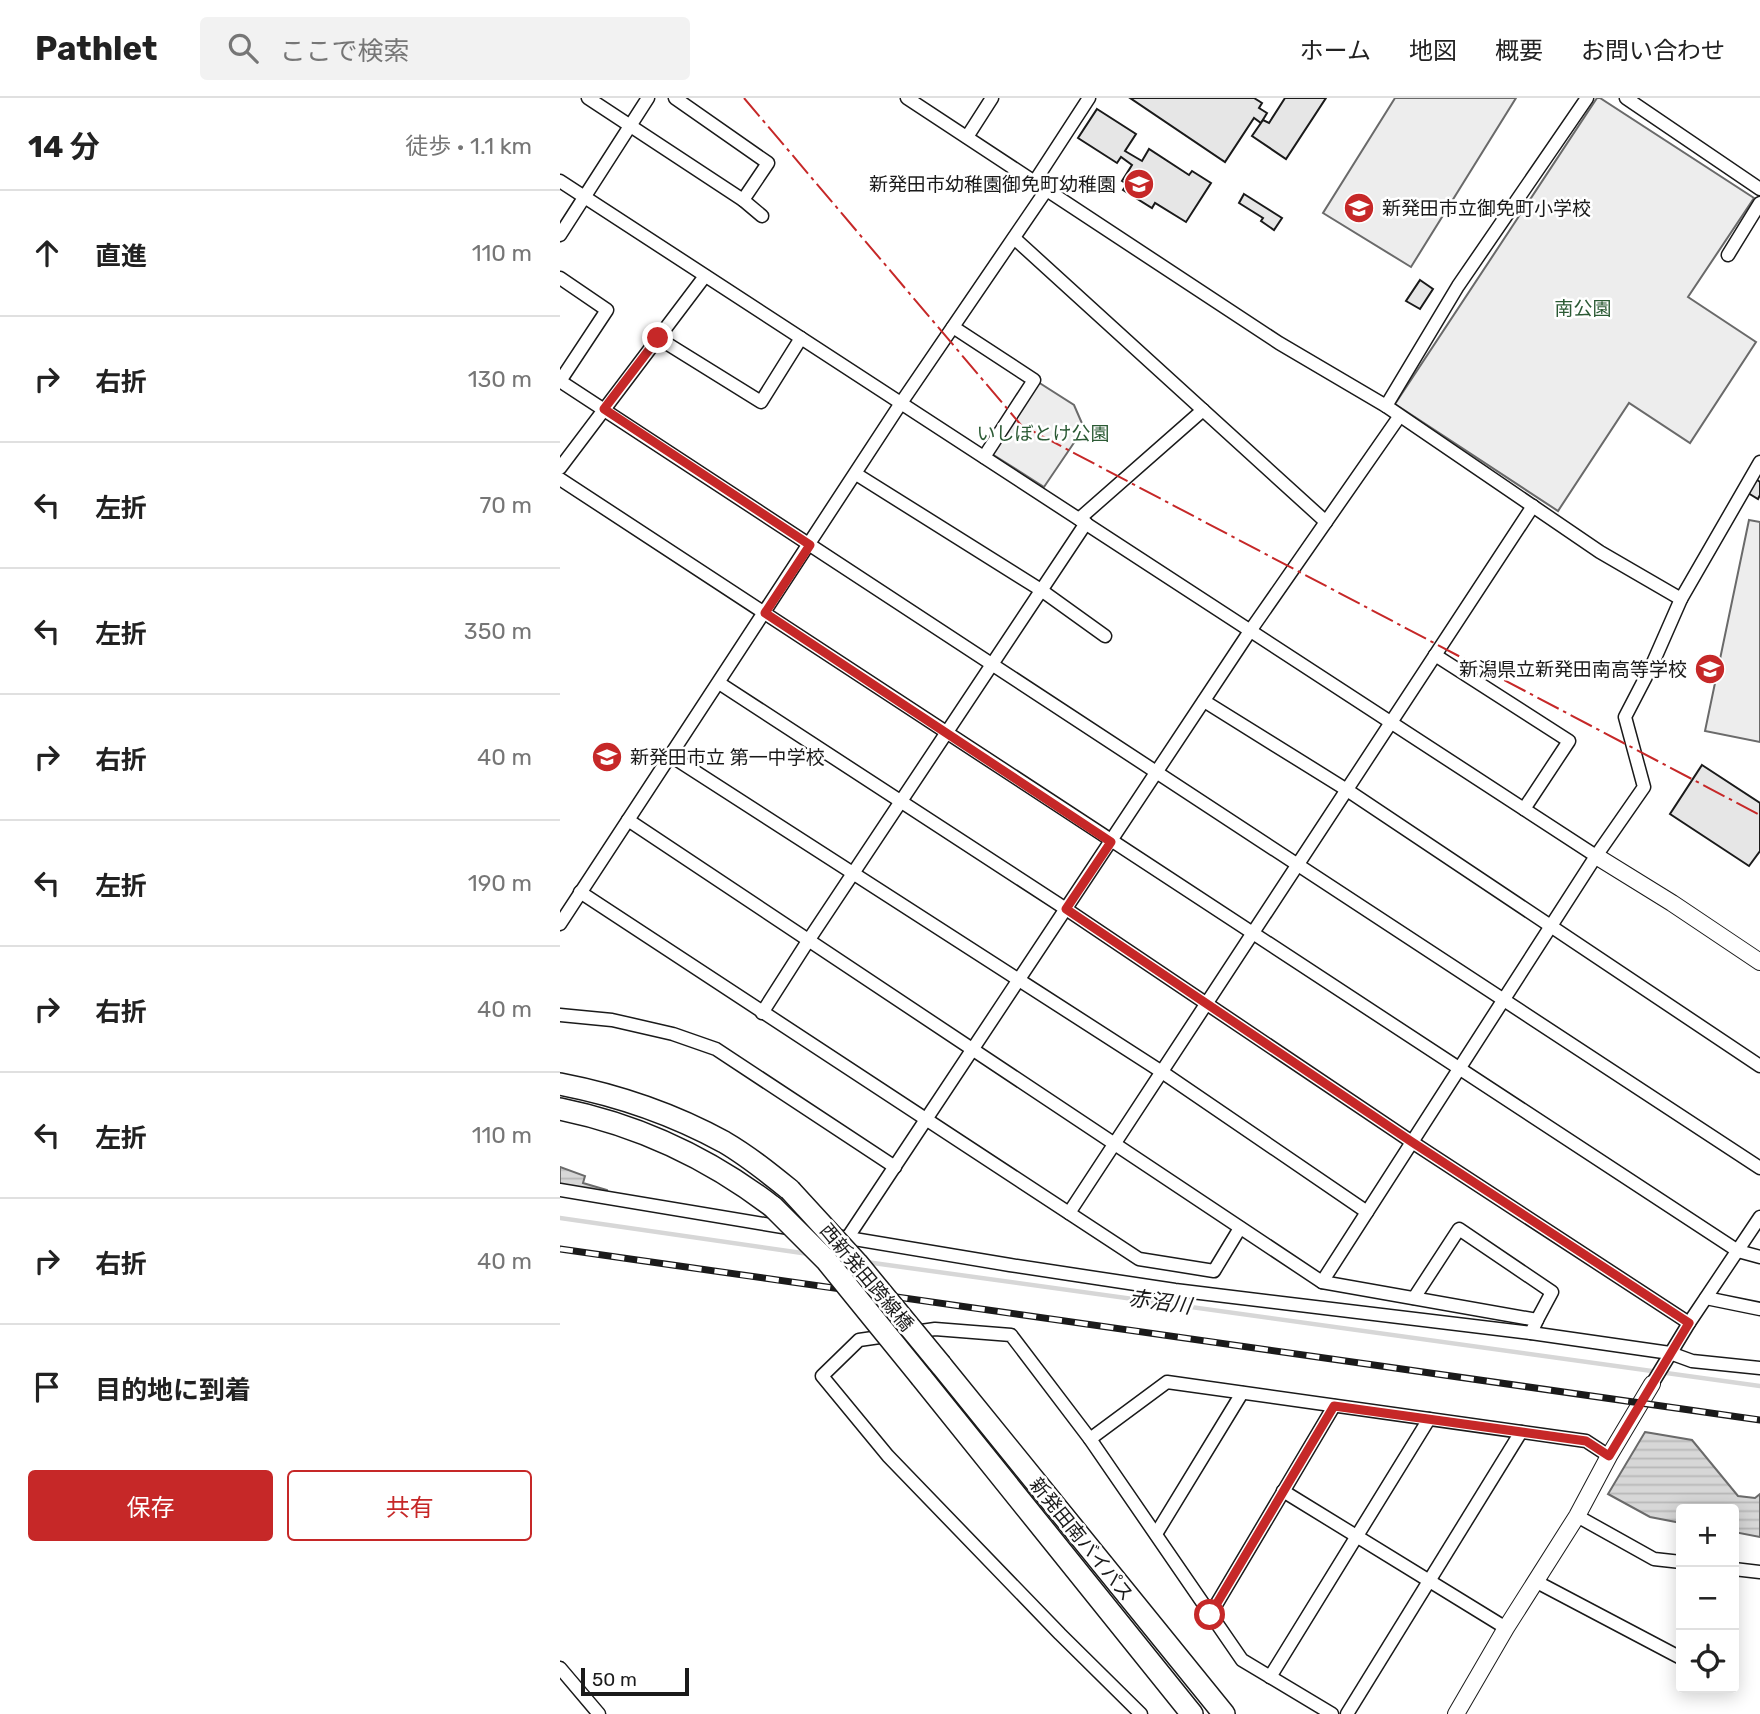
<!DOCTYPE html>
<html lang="ja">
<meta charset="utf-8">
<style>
:root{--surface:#fff;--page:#f2f2f2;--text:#222;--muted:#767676;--line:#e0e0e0;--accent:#c62828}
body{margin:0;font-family:Rubik,"Noto Sans JP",sans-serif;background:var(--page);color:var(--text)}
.controls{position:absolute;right:21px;bottom:21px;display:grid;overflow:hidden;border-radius:7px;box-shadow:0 4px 18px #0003}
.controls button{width:63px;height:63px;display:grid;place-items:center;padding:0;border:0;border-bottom:2px solid var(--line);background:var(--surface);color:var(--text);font:35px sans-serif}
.scale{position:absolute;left:21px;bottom:18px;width:108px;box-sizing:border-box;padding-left:7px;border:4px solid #1a1a1a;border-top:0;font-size:19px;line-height:24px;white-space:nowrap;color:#1a1a1a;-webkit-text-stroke:5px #fff;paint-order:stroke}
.stop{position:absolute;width:21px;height:21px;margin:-16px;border:5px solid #c62828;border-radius:50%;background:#fff}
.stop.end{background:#c62828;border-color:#fff;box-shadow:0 2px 7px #0008}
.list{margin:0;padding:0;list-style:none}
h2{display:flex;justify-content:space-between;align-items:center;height:91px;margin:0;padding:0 28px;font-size:30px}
h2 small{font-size:23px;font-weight:400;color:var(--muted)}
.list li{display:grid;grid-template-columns:46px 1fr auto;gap:21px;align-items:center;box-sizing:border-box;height:126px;padding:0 28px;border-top:2px solid var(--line)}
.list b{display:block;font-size:26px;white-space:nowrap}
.list em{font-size:23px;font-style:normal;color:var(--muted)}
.actions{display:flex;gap:14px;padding:21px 28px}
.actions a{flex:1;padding:16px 0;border:2px solid var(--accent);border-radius:7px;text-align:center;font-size:24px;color:var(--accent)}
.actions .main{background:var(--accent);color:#fff}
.icon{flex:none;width:38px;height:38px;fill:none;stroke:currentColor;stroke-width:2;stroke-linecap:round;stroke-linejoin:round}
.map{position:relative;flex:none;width:1200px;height:1616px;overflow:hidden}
header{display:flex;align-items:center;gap:42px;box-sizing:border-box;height:98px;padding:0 35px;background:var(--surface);border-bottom:2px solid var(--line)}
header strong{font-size:33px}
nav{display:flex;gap:38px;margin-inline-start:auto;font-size:24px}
.search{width:490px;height:63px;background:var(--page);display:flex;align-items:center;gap:18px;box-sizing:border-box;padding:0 24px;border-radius:7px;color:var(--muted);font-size:26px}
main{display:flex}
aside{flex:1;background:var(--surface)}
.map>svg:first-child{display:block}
.built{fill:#ededed;stroke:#6a6a6a;stroke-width:2}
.water{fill:url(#water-rules);stroke:#6a6a6a;stroke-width:2}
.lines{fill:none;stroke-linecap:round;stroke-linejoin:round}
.stream{stroke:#d7d7d7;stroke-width:4.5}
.building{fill:#e6e6e6;stroke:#1a1a1a;stroke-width:2}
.minor-casing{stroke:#1a1a1a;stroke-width:15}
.tertiary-casing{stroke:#1a1a1a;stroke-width:18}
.trunk-casing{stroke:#1a1a1a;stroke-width:24}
.minor{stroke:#fff;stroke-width:12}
.tertiary{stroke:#fff;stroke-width:16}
.trunk{stroke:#fff;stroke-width:21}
.rail-casing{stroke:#1a1a1a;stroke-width:7}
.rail{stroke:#fff;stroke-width:4.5;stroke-dasharray:13;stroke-linecap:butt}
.trunk-bridge-casing{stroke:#1a1a1a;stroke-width:24;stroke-linecap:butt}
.trunk-bridge{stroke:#fff;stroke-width:21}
.power{stroke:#c62828;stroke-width:2;stroke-dasharray:24 5 3.5 5;stroke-linecap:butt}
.route{stroke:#c62828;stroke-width:9}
.labels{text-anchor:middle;stroke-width:5;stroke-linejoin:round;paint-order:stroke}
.poi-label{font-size:19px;fill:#1a1a1a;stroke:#fff;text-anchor:end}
.park-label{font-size:19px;fill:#2b5a34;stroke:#fff}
.street-label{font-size:19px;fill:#1a1a1a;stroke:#fff}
.water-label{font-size:21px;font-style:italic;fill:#1a1a1a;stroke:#fff}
</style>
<header>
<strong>Pathlet</strong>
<div class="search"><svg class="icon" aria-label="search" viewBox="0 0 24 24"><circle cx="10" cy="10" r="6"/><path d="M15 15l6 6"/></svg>ここで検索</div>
<nav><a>ホーム</a><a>地図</a><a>概要</a><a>お問い合わせ</a></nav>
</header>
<main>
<aside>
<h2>14 分<small>徒歩 · 1.1 km</small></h2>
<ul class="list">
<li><svg class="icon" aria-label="ahead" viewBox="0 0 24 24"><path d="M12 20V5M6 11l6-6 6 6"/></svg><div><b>直進</b></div><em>110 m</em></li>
<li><svg class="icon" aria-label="right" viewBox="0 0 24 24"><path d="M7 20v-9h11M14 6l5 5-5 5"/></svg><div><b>右折</b></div><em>130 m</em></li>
<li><svg class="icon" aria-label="left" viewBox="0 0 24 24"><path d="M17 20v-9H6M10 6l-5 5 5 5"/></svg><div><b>左折</b></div><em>70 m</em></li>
<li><svg class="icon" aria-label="left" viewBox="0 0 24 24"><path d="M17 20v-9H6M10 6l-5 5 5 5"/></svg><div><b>左折</b></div><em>350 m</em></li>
<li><svg class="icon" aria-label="right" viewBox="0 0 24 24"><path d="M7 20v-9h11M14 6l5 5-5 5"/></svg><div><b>右折</b></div><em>40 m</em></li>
<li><svg class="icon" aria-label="left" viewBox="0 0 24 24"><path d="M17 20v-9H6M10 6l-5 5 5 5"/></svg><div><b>左折</b></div><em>190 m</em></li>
<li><svg class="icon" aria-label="right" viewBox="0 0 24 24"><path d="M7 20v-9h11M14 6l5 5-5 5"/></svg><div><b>右折</b></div><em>40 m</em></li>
<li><svg class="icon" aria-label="left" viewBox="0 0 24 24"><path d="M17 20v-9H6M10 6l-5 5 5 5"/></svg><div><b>左折</b></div><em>110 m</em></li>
<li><svg class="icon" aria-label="right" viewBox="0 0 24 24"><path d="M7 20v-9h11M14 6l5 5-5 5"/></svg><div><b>右折</b></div><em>40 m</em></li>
<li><svg class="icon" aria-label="arrive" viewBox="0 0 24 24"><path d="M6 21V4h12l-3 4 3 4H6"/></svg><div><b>目的地に到着</b></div></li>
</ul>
<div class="actions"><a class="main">保存</a><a>共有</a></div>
</aside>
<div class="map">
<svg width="1200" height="1616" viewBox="0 0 1200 1616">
<defs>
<pattern id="water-rules" width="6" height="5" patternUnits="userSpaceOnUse" patternTransform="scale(1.75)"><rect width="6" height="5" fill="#d7d7d7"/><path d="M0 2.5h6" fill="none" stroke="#b8b8b8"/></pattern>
</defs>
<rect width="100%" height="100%" fill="#fff"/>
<g class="built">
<path d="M 835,0 L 956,0 L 851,169 L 763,115 Z"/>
<path d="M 1037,0 L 1040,0 L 1194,100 L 1128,199 L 1196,244 L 1130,345 L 1069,305 L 998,413 L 835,306 Z"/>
<path d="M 478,284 L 514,307 L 524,330 L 484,389 L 432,356 Z"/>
<path d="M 1189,422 L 1200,424 L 1200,644 L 1145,633 Z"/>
</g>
<g class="water">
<path d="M 0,1069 L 25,1078 L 23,1085 L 47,1092 L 48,1096 L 0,1089 Z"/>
<path d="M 1085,1334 L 1132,1342 L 1178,1398 L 1195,1400 L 1200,1396 L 1200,1439 L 1174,1434 L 1174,1411 L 1121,1411 L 1121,1425 L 1090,1419 L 1048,1396 Z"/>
</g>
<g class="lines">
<g class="stream">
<path d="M 0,1120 L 249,1156"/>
<path d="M 306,1164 L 1200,1288"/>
</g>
</g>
<g class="building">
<path d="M 570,0 L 694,0 L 702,5 L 699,10 L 707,15 L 701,25 L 694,20 L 665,64 Z"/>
<path d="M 725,0 L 766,0 L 726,61 L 692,38 L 703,22 L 709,25 Z"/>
<path d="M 537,11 L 576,36 L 565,53 L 582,63 L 589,51 L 629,77 L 632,73 L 651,85 L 626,124 L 595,105 L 592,110 L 563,92 L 567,86 L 562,83 L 572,67 L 561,59 L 557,65 L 518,40 Z"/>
<path d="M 684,96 L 722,120 L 714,132 L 701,123 L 703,120 L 679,105 Z"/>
<path d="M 860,182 L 873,191 L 860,211 L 846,203 Z"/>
<path d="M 1196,381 L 1200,384 L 1200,397 L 1198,401 L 1188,395 Z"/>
<path d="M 1142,667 L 1200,705 L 1200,753 L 1189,768 L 1110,716 Z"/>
</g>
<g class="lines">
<g class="minor-casing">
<g id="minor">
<path d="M 28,0 L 183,102 L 202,118"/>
<path d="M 115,0 L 208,65 L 183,102"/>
<path d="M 347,0 L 719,245 L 826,308 L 1040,454 L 1121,501"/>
<path d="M 1066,0 L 1200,91"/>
<path d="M 407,39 L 432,0"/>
<path d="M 0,83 L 1036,758"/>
<path d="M 475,83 L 529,0"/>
<path d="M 0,137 L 88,0"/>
<path d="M 454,140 L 766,424"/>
<path d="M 1168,157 L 1200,105"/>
<path d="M 0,180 L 47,212 L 0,283"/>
<path d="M 393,229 L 474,282 L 424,359"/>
<path d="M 98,240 L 201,304 L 241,240"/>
<path d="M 0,283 L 1200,1070"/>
<path d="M 826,308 L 898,188 L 1027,0"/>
<path d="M 0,370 L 145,178"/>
<path d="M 296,376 L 481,492 L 545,538"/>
<path d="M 0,381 L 1178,1153 L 1200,1159"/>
<path d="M 519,421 L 643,312"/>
<path d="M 875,557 L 1009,643 L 964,711"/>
<path d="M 159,585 L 506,811 L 852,1044 L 1129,1225"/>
<path d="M 644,603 L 787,692 L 1200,968"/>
<path d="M 111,658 L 602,974 L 807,1114"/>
<path d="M 68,722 L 762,1184 L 977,1222 L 971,1235"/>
<path d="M 20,794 L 579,1161 L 654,1173 L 680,1130"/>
<path d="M 0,826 L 341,305 L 487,91"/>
<path d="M 202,915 L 248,843 L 526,425"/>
<path d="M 0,917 L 52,922 L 113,936 L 156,951 L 335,1069"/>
<path d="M 0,1092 L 450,1167 L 615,1192 L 971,1235 L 1110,1255 L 1132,1263 L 1200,1270"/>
<path d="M 509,1115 L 973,408"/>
<path d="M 286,1142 L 690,533 L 839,319"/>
<path d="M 762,1184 L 1036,758 L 1084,689 L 1065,619 L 1092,567 L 1121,501 L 1200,364"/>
<path d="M 854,1200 L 899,1131 L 992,1194 L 977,1222"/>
<path d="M 1146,1200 L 1200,1211"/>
<path d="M 1092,1286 L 1129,1225 L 1200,1119"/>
<path d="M 530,1341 L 607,1284 L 1026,1343 L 1049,1358"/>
<path d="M 723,1393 L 946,1530"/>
<path d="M 1017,1418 L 1094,1461 L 1121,1464"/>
<path d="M 596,1436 L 682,1295"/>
<path d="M 1174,1471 L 1200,1474"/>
<path d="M 975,1483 L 1121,1560"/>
<path d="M 650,1517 L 774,1308"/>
<path d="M 0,1570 L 39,1616"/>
<path d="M 710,1579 L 869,1321"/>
<path d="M 581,1616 L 500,1536 L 328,1358 L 262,1278 L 299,1242 L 375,1231 L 451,1237 L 530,1341 L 682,1562 L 772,1616"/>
<path d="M 787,1616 L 961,1334"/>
</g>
</g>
<g class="tertiary-casing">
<g id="tertiary">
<path d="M 1036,758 L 1112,805 L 1200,864"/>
<path d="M 896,1616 L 946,1530 L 1017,1418 L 1049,1358 L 1092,1286"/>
</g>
</g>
<g class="trunk-casing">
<g id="trunk">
<path d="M 0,986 C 57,997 113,1016 164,1044 C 188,1058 209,1075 230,1092"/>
<path d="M 0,1011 C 79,1027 149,1060 213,1109"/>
<path d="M 381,1267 L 664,1616"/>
<path d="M 361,1279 L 632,1616"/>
</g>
</g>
<use href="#minor" class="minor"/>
<use href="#tertiary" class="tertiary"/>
<use href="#trunk" class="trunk"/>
<g class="rail-casing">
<path id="rail" d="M 0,1151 L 1200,1322"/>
</g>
<use href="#rail" class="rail"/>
<g class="trunk-bridge-casing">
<g id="trunk-bridge">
<path d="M 230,1092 L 297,1165 L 381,1267"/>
<path d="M 213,1109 L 266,1162 L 361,1279"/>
</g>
</g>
<use href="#trunk-bridge" class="trunk-bridge"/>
<path class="power" d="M 184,0 L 461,327 L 1200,717"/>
</g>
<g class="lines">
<path class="route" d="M 98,240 L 44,311 L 250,447 L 205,515 L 551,744 L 506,811 L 852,1044 L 1129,1225 L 1049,1358 L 1026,1343 L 774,1308 L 650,1517"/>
</g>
<defs>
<g id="school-disc" transform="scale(1.575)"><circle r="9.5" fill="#c62828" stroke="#fff"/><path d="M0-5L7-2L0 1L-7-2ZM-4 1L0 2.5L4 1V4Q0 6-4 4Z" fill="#fff"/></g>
</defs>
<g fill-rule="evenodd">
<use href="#school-disc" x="579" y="86"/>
<use href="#school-disc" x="799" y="110"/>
<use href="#school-disc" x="1150" y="571"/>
<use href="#school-disc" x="47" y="659"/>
</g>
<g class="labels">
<g class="poi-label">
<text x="556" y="93">新発田市幼稚園御免町幼稚園</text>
<text x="822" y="117" text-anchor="start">新発田市立御免町小学校</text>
<text x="1127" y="578">新潟県立新発田南高等学校</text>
<text x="70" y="666" text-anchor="start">新発田市立 第一中学校</text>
</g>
<g class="park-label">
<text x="1023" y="217">南公園</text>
<text x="483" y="342">いしぼとけ公園</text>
</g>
<g class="street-label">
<text transform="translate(307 1179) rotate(50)" y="7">西新発田跨線橋</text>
<text transform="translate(522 1441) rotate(51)" y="7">新発田南バイパス</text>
</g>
<g class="water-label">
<text transform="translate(600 1204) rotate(8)" y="7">赤沼川</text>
</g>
</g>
</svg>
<div class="controls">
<button>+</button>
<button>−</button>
<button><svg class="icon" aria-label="locate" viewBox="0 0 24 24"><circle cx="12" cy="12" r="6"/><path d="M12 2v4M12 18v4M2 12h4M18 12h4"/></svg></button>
</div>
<div class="scale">50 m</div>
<div class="stop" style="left:650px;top:1517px"></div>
<div class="stop end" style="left:98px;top:240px"></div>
</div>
</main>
